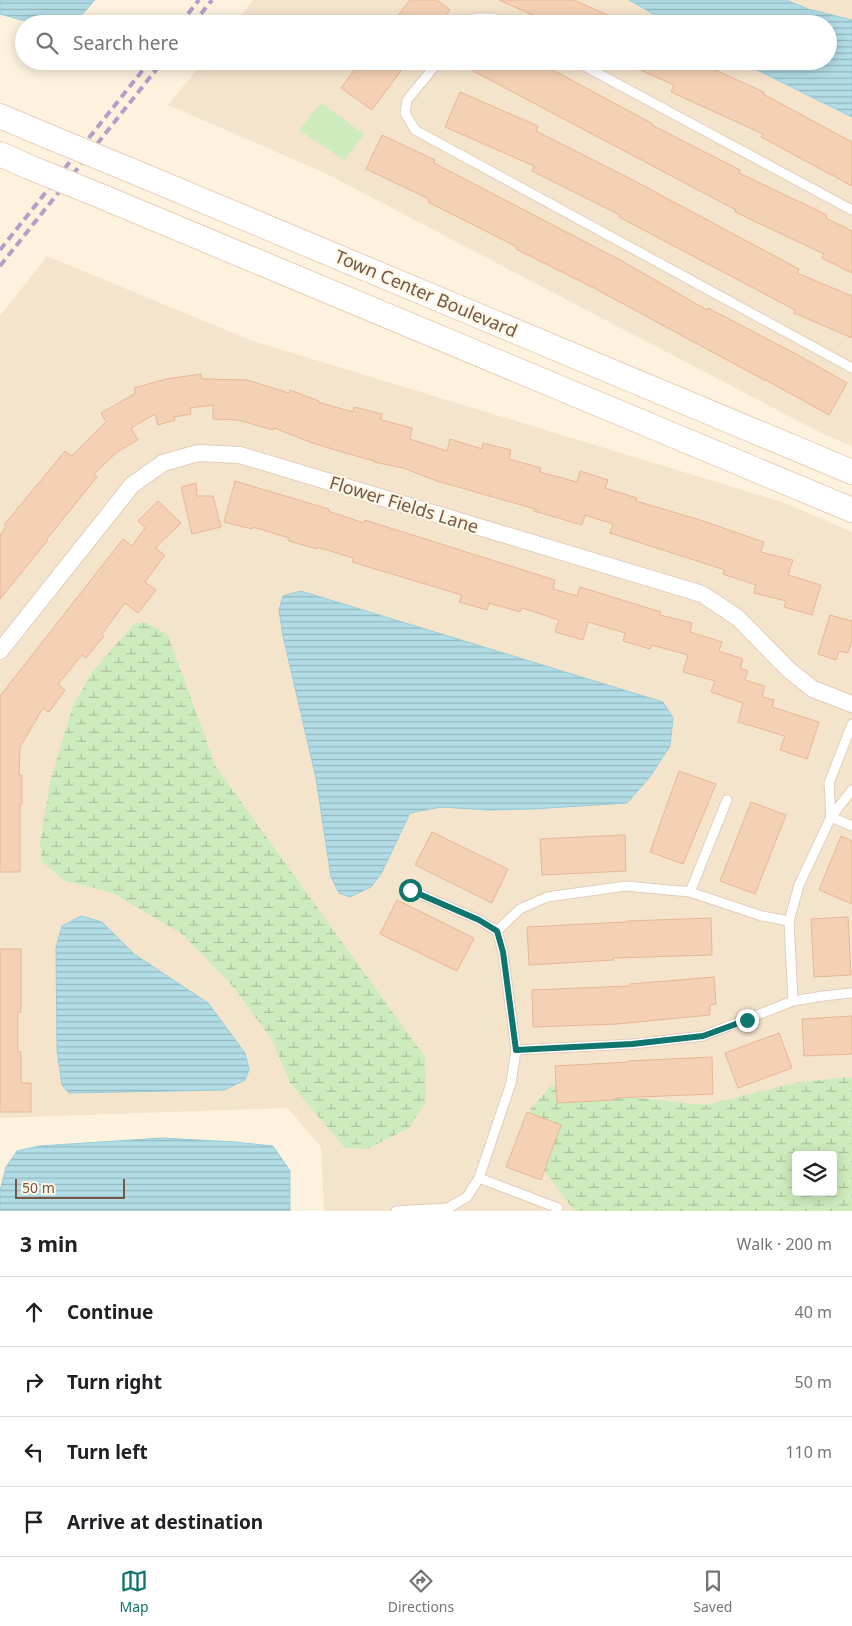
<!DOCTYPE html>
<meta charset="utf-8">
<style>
:root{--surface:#fff;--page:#f6f6f6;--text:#202124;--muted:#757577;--line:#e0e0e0;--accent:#0f766e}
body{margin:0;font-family:"Noto Sans",sans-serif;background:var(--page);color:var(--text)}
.controls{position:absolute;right:15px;bottom:15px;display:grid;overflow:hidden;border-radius:5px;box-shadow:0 2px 12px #0003}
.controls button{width:45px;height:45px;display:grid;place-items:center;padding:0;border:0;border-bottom:1px solid var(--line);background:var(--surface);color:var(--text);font:25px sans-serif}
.scale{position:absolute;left:15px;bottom:12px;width:110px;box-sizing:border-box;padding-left:5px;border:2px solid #745845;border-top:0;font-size:14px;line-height:18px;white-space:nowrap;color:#745845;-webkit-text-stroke:4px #fff6e5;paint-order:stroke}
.stop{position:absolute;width:15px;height:15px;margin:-11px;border:4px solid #0f766e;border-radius:50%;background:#fff}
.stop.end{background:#0f766e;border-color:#fff;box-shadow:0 1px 5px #0008}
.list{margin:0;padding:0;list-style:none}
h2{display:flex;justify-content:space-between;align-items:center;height:65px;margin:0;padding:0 20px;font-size:21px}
h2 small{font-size:16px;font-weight:400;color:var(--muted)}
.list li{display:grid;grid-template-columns:32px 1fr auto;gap:15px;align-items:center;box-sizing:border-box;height:70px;padding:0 20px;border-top:1px solid var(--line)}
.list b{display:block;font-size:19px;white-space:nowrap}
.list em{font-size:16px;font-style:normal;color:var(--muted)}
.icon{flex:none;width:28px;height:28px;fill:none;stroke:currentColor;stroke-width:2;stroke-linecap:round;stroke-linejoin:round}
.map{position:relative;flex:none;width:852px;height:1211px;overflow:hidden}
.search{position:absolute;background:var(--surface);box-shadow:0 2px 12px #0003;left:15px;right:15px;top:15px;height:55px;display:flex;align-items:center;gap:12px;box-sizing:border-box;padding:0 18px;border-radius:28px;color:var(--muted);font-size:19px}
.sheet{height:345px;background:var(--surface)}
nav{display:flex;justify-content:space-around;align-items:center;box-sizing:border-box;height:70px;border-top:1px solid var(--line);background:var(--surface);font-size:14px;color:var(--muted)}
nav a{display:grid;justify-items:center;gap:2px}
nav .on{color:var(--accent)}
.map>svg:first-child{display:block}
.residential{fill:#f5e4cc;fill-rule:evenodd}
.wetland{fill:url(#wetland-marsh);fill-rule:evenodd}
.green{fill:#cdebbc}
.water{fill:url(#water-rules);stroke:#97cdd9}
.building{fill:#f4d0b4;stroke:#e7b793}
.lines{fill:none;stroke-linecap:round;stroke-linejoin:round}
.lane-casing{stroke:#e1ceba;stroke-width:11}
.street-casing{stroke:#e1ceba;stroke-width:18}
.secondary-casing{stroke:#e9d1b9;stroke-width:26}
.lane{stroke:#fff;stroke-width:9}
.street{stroke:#fff;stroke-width:16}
.secondary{stroke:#fff;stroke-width:24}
.rail{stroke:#b59dc6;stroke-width:4;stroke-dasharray:8 5;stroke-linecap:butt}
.secondary-bridge-casing{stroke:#e9d1b9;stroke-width:26;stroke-linecap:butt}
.secondary-bridge{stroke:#fff;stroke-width:24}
.route{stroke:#0f766e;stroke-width:6}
.labels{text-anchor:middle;stroke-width:4.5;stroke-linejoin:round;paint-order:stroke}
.street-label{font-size:18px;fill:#745845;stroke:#fff6e5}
</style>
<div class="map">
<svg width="852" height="1211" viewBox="0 0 852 1211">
<defs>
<pattern id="wetland-marsh" width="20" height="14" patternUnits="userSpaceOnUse" patternTransform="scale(1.25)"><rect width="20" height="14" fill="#cdebbc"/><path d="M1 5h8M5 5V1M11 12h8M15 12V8" fill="none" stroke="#abc19b"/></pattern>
<pattern id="water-rules" width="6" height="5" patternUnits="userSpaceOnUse" patternTransform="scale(1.25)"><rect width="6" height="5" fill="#b2dde7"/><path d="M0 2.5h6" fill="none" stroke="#95b6bd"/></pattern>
</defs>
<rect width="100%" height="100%" fill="#fdf2de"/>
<g class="residential">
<path d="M 253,0 L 852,0 L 852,446 L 821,433 L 325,173 L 168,105 L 204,61 L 828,61 L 828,24 L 234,24 Z"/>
<path d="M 47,256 L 250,340 L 785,503 L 852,532 L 852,1211 L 324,1211 L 321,1147 L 288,1108 L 0,1118 L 0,316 ZM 796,1155 L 833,1155 L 833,1192 L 796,1192 Z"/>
</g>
<g class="wetland">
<path d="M 135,623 L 148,623 L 168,635 L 216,767 L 425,1057 L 426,1101 L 409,1128 L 367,1149 L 345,1148 L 290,1083 L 272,1040 L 231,984 L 182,934 L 113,893 L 65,881 L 42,862 L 40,843 L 50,782 L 72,708 L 92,672 Z"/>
<path d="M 848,1077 L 852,1078 L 852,1211 L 576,1211 L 570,1205 L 542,1168 L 527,1136 L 531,1108 L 552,1085 L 586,1083 L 621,1096 L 705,1105 L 799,1082 ZM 796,1155 L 833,1155 L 833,1192 L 796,1192 Z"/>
</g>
<path class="green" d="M 321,103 L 364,134 L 344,160 L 299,130 Z"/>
<g class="water">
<path d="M 0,0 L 95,0 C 89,6 83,15 76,19 C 53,32 23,20 0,14 Z"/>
<path d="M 629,0 L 786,0 L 808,9 L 852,20 L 852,117 L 739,61 L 828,61 L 828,24 L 671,24 Z"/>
<path d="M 301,591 L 663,702 L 673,718 L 670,746 L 649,778 L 627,803 L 533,809 L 488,810 L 441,807 L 410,813 L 381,874 L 371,887 L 350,897 L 339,893 L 331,877 L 316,778 L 283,636 L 279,610 L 283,596 Z"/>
<path d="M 81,916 L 102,922 L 134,954 L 208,1003 L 245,1053 L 249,1070 L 245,1080 L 224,1090 L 69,1093 L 62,1085 L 57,1050 L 56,947 L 62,926 Z"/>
<path d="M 162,1138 L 235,1142 L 273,1146 L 290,1171 L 290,1211 L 0,1211 L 0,1191 L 6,1167 L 17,1151 L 39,1146 Z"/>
</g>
<g class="building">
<path d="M 410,0 L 437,0 L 450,10 L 439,24 L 391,24 Z"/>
<path d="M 499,0 L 574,0 L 628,24 L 553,24 Z"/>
<path d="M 361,61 L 408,61 L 372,110 L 341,88 Z"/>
<path d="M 478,61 L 536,61 L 653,124 L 652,125 L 740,170 L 739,173 L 827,215 L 826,218 L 852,231 L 852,273 L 822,258 L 824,254 L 735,212 L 736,210 L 473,71 Z"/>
<path d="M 620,61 L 695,61 L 764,92 L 763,94 L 852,142 L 852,186 L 761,137 L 763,134 L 671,92 L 674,85 Z"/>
<path d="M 460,92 L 538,126 L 536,131 L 629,178 L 799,269 L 797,273 L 852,296 L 852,338 L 794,313 L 795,310 L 619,217 L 620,215 L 532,171 L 534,166 L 445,127 Z"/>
<path d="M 382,135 L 435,160 L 434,163 L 622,261 L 707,310 L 708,308 L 796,354 L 847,383 L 829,415 L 766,380 L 766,381 L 592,287 L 516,249 L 517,247 L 428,202 L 429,199 L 366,169 Z"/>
<path d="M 201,374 L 202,379 L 247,380 L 289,393 L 290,390 L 319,401 L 318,402 L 353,412 L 354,407 L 382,414 L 381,420 L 412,428 L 410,439 L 447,451 L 450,439 L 482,449 L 483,443 L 511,450 L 509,459 L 541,468 L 540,472 L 577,482 L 580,471 L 608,480 L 605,488 L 637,498 L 636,501 L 700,520 L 764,542 L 761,552 L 793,560 L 788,575 L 821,585 L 812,615 L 784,607 L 786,601 L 754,593 L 756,585 L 723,574 L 725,570 L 610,533 L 613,524 L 585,515 L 582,525 L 534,511 L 535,509 L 437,481 L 403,468 L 374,462 L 374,461 L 342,452 L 310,442 L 274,428 L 273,430 L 238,420 L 213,419 L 213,405 L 190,408 L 191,414 L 174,417 L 175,420 L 158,425 L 155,414 L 131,428 L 138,440 L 117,452 L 94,474 L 97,477 L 47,539 L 48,540 L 0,599 L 0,535 L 6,527 L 4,525 L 65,451 L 72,456 L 106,422 L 101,413 L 136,393 L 134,388 L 166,379 Z"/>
<path d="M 235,481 L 329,509 L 328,511 L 364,523 L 365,520 L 555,580 L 553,589 L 577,596 L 580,587 L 661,612 L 660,615 L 692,623 L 690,632 L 722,642 L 719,651 L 743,659 L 740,668 L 748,671 L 745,680 L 765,686 L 762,697 L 774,700 L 772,707 L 819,722 L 807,759 L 780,750 L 785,736 L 738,722 L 743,703 L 711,692 L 715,681 L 683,672 L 688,655 L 652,645 L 650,649 L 623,641 L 625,633 L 588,622 L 583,640 L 555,632 L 559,620 L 522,608 L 520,612 L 489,603 L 487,610 L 459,602 L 462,595 L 352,562 L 353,558 L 317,547 L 317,549 L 289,541 L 289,538 L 253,527 L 252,529 L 224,522 Z"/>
<path d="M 196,483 L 197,496 L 213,496 L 221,527 L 192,534 L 181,487 Z"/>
<path d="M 158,501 L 181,523 L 155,548 L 165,555 L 145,582 L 156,590 L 138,613 L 125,603 L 102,634 L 104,636 L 86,658 L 82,655 L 58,684 L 65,690 L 49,712 L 43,708 L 20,747 L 19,775 L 22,775 L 22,804 L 20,804 L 20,872 L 0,872 L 0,696 L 123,539 L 132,546 L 145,528 L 138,521 Z"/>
<path d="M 830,615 L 852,621 L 852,640 L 848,653 L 839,651 L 836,660 L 818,654 Z"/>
<path d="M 679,771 L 716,784 L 683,864 L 650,852 Z"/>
<path d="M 751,802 L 786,815 L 755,894 L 720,881 Z"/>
<path d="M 432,832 L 508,869 L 492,903 L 415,865 Z"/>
<path d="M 625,835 L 626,871 L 542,875 L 540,839 Z"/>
<path d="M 841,836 L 852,841 L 852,904 L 819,890 Z"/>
<path d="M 397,900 L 474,938 L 457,971 L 380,934 Z"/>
<path d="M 848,917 L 851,975 L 814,977 L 811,919 Z"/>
<path d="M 711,918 L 712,955 L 613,958 L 614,960 L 529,965 L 527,927 L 627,922 L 627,921 Z"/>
<path d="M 0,949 L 21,949 L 21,1012 L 18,1012 L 18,1052 L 21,1052 L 21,1083 L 31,1083 L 31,1112 L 0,1112 Z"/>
<path d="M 714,977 L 716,1004 L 710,1005 L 710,1015 L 617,1024 L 533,1027 L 532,990 L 630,986 L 630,984 Z"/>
<path d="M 852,1016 L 852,1054 L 804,1056 L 802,1019 Z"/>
<path d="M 779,1033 L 792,1068 L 738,1088 L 725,1053 Z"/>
<path d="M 712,1057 L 713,1094 L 614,1098 L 614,1100 L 557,1103 L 555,1066 L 628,1062 L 628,1061 Z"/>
<path d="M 527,1112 L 561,1125 L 541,1180 L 506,1167 Z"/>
</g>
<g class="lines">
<g class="lane-casing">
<g id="lane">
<path d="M 470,24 L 475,18 L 494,18 L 505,24"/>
<path d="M 439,61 L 407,100 L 405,113 L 415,130 L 852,368"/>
<path d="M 575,61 L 852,210"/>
<path d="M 831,817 L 829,783 L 852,724"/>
<path d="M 831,817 L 852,826"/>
<path d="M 690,892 L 727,800"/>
<path d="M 497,931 L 520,909 L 547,897 L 626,886 L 690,892 L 762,916 L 789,921"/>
<path d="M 793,1001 L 789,921 L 799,885 L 831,817 L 852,790"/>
<path d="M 516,1050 L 632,1044 L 703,1036 L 793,1001 L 823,996 L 852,993"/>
<path d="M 479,1178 L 558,1208"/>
<path d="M 396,1211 L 448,1208 L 467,1197 L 479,1178 L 511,1083 L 516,1050 L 503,952 L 497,931 L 479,920 L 411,890"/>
</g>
</g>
<g class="street-casing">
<path id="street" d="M 0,651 L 132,485 L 163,463 L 198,453 L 240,455 L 702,594 L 738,618 L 789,670 L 813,689 L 852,704"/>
</g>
<g class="secondary-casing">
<g id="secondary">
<path d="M 0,116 L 52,138"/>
<path d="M 0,154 L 29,167"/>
<path d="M 125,168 L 852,472"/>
<path d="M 103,197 L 852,510"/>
</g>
</g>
<use href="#lane" class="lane"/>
<use href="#street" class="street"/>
<use href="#secondary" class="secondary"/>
<g class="rail">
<path d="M 180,24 L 199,0"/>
<path d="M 193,24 L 212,0"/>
<path d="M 0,250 L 150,61"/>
<path d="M 0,266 L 163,61"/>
</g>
<g class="secondary-bridge-casing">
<g id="secondary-bridge">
<path d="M 52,138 L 125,168"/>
<path d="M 29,167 L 103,197"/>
</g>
</g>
<use href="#secondary-bridge" class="secondary-bridge"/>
</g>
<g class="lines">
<path class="route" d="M 410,890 L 479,920 L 497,931 L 503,952 L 516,1050 L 632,1044 L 703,1036 L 747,1020"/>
</g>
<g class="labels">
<g class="street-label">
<text transform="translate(426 294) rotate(23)" y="6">Town Center Boulevard</text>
<text transform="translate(404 505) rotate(17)" y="6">Flower Fields Lane</text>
</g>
</g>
</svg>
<div class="controls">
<button><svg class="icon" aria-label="layers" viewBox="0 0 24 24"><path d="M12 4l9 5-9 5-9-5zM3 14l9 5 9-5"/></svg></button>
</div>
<div class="scale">50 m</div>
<div class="stop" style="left:410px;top:890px"></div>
<div class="stop end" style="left:747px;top:1020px"></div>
<div class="search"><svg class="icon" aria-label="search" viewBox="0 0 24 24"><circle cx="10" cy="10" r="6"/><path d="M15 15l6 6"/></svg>Search here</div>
</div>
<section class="sheet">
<h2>3 min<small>Walk · 200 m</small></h2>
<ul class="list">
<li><svg class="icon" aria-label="ahead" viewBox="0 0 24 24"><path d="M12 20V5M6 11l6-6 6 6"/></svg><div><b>Continue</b></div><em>40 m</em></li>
<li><svg class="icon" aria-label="right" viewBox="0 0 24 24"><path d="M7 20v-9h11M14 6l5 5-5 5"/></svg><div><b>Turn right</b></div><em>50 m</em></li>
<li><svg class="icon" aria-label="left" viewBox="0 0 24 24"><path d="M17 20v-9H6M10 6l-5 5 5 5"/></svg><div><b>Turn left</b></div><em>110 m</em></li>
<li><svg class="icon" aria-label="arrive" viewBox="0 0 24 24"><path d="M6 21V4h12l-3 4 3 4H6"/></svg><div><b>Arrive at destination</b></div></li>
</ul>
</section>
<nav>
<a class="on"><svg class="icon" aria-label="map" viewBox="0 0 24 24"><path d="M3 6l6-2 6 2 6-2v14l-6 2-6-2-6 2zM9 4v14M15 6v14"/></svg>Map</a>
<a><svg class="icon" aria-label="directions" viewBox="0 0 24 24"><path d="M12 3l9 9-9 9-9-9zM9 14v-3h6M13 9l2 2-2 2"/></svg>Directions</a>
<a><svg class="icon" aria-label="saved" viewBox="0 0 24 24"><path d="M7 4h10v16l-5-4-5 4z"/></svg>Saved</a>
</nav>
